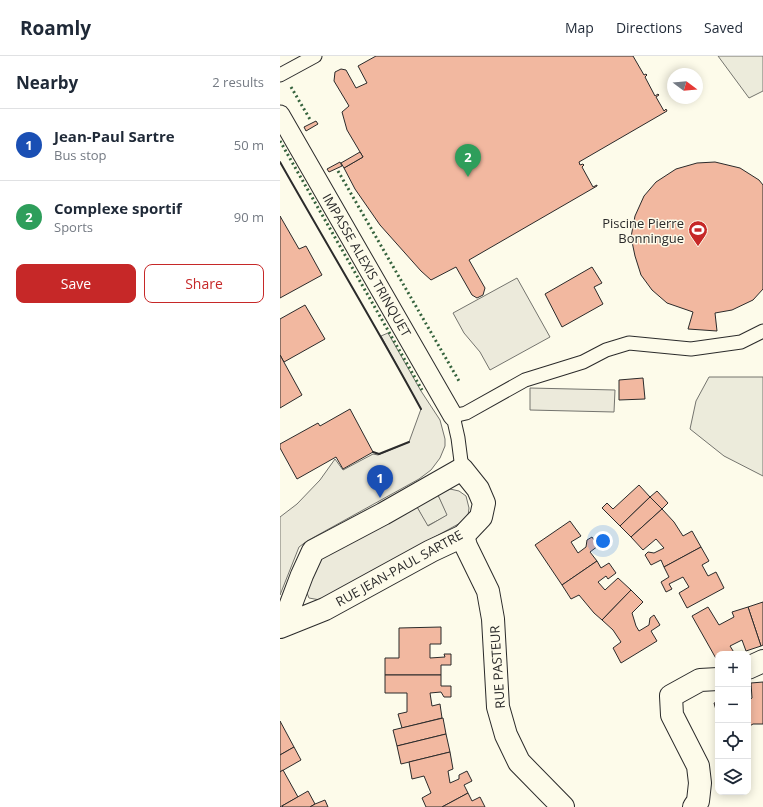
<!DOCTYPE html>
<meta charset="utf-8">
<style>
:root{--surface:#fff;--page:#f2f2f3;--text:#1f2937;--muted:#747a83;--line:#e0e1e3;--accent:#c62828}
body{margin:0;font-family:"Open Sans",sans-serif;background:var(--page);color:var(--text)}
.controls{position:absolute;right:12px;bottom:12px;display:grid;overflow:hidden;border-radius:8px;box-shadow:0 2px 10px #0003}
.controls button{width:36px;height:36px;display:grid;place-items:center;padding:0;border:0;border-bottom:1px solid var(--line);background:var(--surface);color:var(--text);font:20px sans-serif}
.compass{position:absolute;left:387px;top:12px;width:36px;height:36px;border-radius:50%;background:var(--surface);box-shadow:0 2px 10px #0003;rotate:106deg}
.you{position:absolute;left:323px;top:485px;width:14px;height:14px;margin:-10px;border:3px solid #fff;border-radius:50%;background:#1a73e8;box-shadow:0 0 0 6px #1a73e833}
.badge{display:grid;place-items:center;width:26px;height:26px;border-radius:50%;background:var(--accent);color:#fff;font-size:13px;font-weight:700}
.pin{position:absolute;translate:-50% -33px;filter:drop-shadow(0 1px 2px #0008)}
.pin::after{content:'';position:absolute;top:21px;width:14px;height:12px;background:inherit;clip-path:polygon(0 0,100% 0,50% 100%)}
.list{margin:0;padding:0;list-style:none}
h2{display:flex;justify-content:space-between;align-items:center;height:52px;margin:0;padding:0 16px;font-size:17px}
h2 small{font-size:13px;font-weight:400;color:var(--muted)}
.list li{display:grid;grid-template-columns:26px 1fr auto;gap:12px;align-items:center;box-sizing:border-box;height:72px;padding:0 16px;border-top:1px solid var(--line)}
.list b{display:block;font-size:15px;white-space:nowrap}
.list p{margin:0;font-size:13px;white-space:nowrap;color:var(--muted)}
.list em{font-size:13px;font-style:normal;color:var(--muted)}
.actions{display:flex;gap:8px;padding:12px 16px}
.actions a{flex:1;padding:9px 0;border:1px solid var(--accent);border-radius:8px;text-align:center;font-size:14px;color:var(--accent)}
.actions .main{background:var(--accent);color:#fff}
.icon{flex:none;width:22px;height:22px;fill:none;stroke:currentColor;stroke-width:2;stroke-linecap:round;stroke-linejoin:round}
.map{position:relative;flex:none;width:483px;height:751px;overflow:hidden}
header{display:flex;align-items:center;gap:24px;box-sizing:border-box;height:56px;padding:0 20px;background:var(--surface);border-bottom:1px solid var(--line)}
header strong{font-size:19px}
nav{display:flex;gap:22px;margin-inline-start:auto;font-size:14px}
main{display:flex}
aside{flex:1;background:var(--surface)}
.map>svg:first-child{display:block}
.green{fill:#ecebdb;stroke:#74746e}
.parking{fill:#eceadb;stroke:#74746e}
.building{fill:#f2b8a0;stroke:#2b2b2b}
.lines{fill:none;stroke-linecap:round;stroke-linejoin:round}
.service-casing{stroke:#2b2b2b;stroke-width:15}
.pedestrian-casing{stroke:#2b2b2b;stroke-width:21}
.minor-casing{stroke:#2b2b2b;stroke-width:24}
.service{stroke:#fdfbea;stroke-width:13}
.pedestrian{stroke:#fdfbea;stroke-width:19}
.minor{stroke:#fdfbea;stroke-width:22}
.hedge{stroke:#34623c;stroke-width:3;stroke-dasharray:2 3;stroke-linecap:butt}
.wall{stroke:#2b2b2b;stroke-width:2}
.labels{text-anchor:middle;stroke-width:3;stroke-linejoin:round;paint-order:stroke}
.poi-label{font-size:13px;fill:#2b2b2b;stroke:#fdfbea;text-anchor:end}
.street-label{font-size:13px;fill:#2b2b2b;stroke:#fdfbea}
</style>
<header>
<strong>Roamly</strong>
<nav><a>Map</a><a>Directions</a><a>Saved</a></nav>
</header>
<main>
<aside>
<h2>Nearby<small>2 results</small></h2>
<ul class="list">
<li><span class="badge" style="background:#1a4fb4">1</span><div><b>Jean-Paul Sartre</b><p>Bus stop</p></div><em>50 m</em></li>
<li><span class="badge" style="background:#2e9e5b">2</span><div><b>Complexe sportif</b><p>Sports</p></div><em>90 m</em></li>
</ul>
<div class="actions"><a class="main">Save</a><a>Share</a></div>
</aside>
<div class="map">
<svg width="483" height="751" viewBox="0 0 483 751">
<rect width="100%" height="100%" fill="#fdfbea"/>
<g class="green">
<path d="M 438,0 L 483,0 L 483,35 L 469,42 Z"/>
<path d="M 429,321 L 483,321 L 483,420 L 444,400 L 410,373 L 416,345 Z"/>
<path d="M 158,439 L 168,459 L 147,470 L 137,451 Z"/>
</g>
<g class="parking">
<path d="M 237,222 L 270,281 L 210,314 L 200,296 L 184,277 L 173,257 Z"/>
<path d="M 108,277 L 141,335 L 160,364 L 165,383 L 165,390 L 160,402 L 151,414 L 139,423 L 27,485 L 19,491 L 0,539 L 0,461 L 17,448 L 40,424 L 55,403 L 63,414 L 93,398 L 98,399 L 129,386 L 141,353 L 101,280 Z"/>
<path d="M 250,332 L 335,334 L 334,356 L 250,354 Z"/>
<path d="M 170,433 L 179,435 L 186,440 L 189,452 L 188,460 L 182,466 L 40,544 L 29,542 L 27,537 L 27,532 L 39,504 L 137,451 L 148,470 L 167,459 L 158,439 Z"/>
</g>
<g class="building">
<path d="M 96,0 L 353,0 L 364,19 L 366,18 L 367,19 L 365,21 L 375,40 L 378,38 L 379,39 L 376,41 L 384,55 L 386,53 L 387,55 L 299,106 L 300,109 L 303,108 L 304,109 L 302,111 L 313,131 L 317,129 L 317,130 L 189,204 L 205,232 L 203,239 L 197,242 L 192,239 L 176,211 L 151,224 L 141,215 L 100,169 L 75,133 L 64,112 L 83,101 L 67,74 L 62,56 L 69,50 L 54,25 L 55,16 L 61,13 L 66,14 L 76,32 L 87,27 L 78,10 Z"/>
<path d="M 36,65 L 38,68 L 26,75 L 24,71 Z"/>
<path d="M 80,96 L 83,101 L 64,112 L 61,107 Z"/>
<path d="M 60,106 L 62,110 L 49,116 L 47,113 Z"/>
<path d="M 435,106 L 460,112 L 479,124 L 483,129 L 483,233 L 473,244 L 452,254 L 435,257 L 437,275 L 408,273 L 413,256 L 387,247 L 372,234 L 361,219 L 355,200 L 351,181 L 355,160 L 364,140 L 376,126 L 396,113 L 417,107 Z"/>
<path d="M 0,160 L 19,193 L 26,190 L 42,219 L 0,242 Z"/>
<path d="M 312,211 L 322,227 L 314,231 L 323,248 L 282,271 L 265,238 Z"/>
<path d="M 25,249 L 45,283 L 4,306 L 0,299 L 0,263 Z"/>
<path d="M 0,299 L 22,339 L 0,352 Z"/>
<path d="M 363,322 L 365,343 L 339,344 L 339,324 Z"/>
<path d="M 70,353 L 93,396 L 63,413 L 56,401 L 17,423 L 0,392 L 0,388 L 38,367 L 40,370 Z"/>
<path d="M 359,429 L 370,441 L 340,470 L 322,452 L 327,447 L 333,453 Z"/>
<path d="M 377,435 L 388,447 L 382,453 L 370,441 Z"/>
<path d="M 370,441 L 382,453 L 351,481 L 340,470 Z"/>
<path d="M 382,453 L 394,466 L 403,480 L 412,475 L 421,491 L 384,511 L 381,504 L 371,509 L 365,499 L 368,496 L 374,497 L 384,492 L 376,483 L 363,494 L 351,481 Z"/>
<path d="M 290,465 L 301,480 L 291,486 L 298,497 L 306,491 L 307,484 L 312,481 L 318,490 L 310,496 L 317,505 L 282,529 L 255,489 Z"/>
<path d="M 421,491 L 429,505 L 422,509 L 428,520 L 436,516 L 444,532 L 407,552 L 399,537 L 409,531 L 403,521 L 389,528 L 392,533 L 386,536 L 381,526 L 389,521 L 384,511 Z"/>
<path d="M 317,505 L 321,512 L 329,507 L 336,517 L 328,523 L 326,520 L 318,526 L 325,534 L 338,522 L 351,534 L 322,564 L 314,557 L 299,539 L 291,543 L 282,529 Z"/>
<path d="M 351,534 L 363,546 L 352,557 L 356,570 L 359,575 L 369,569 L 370,562 L 374,559 L 380,569 L 371,575 L 377,585 L 341,607 L 333,592 L 341,586 L 333,574 L 322,564 Z"/>
<path d="M 483,546 L 483,589 L 481,590 L 468,551 Z"/>
<path d="M 428,551 L 439,569 L 454,561 L 452,556 L 468,551 L 481,590 L 466,595 L 462,584 L 450,590 L 455,598 L 459,596 L 460,598 L 438,598 L 438,606 L 412,560 Z"/>
<path d="M 161,571 L 161,588 L 150,588 L 150,602 L 165,601 L 164,598 L 171,598 L 171,609 L 161,609 L 161,619 L 105,619 L 105,602 L 119,602 L 119,572 Z"/>
<path d="M 105,619 L 161,619 L 161,630 L 171,630 L 171,641 L 164,641 L 161,636 L 150,637 L 152,650 L 160,648 L 162,662 L 122,672 L 118,658 L 127,656 L 127,637 L 105,637 Z"/>
<path d="M 483,626 L 483,668 L 473,668 L 468,671 L 468,645 L 472,642 L 471,627 Z"/>
<path d="M 438,646 L 438,661 L 434,647 Z"/>
<path d="M 163,662 L 166,678 L 117,690 L 113,674 Z"/>
<path d="M 0,665 L 14,691 L 0,699 Z"/>
<path d="M 166,678 L 170,696 L 121,708 L 117,690 Z"/>
<path d="M 14,691 L 21,704 L 0,716 L 0,699 Z"/>
<path d="M 170,696 L 173,713 L 168,715 L 170,727 L 179,723 L 179,719 L 187,715 L 192,725 L 184,729 L 188,737 L 162,751 L 146,751 L 142,742 L 151,737 L 144,720 L 132,723 L 129,706 Z"/>
<path d="M 3,714 L 18,741 L 0,751 L 0,716 Z"/>
<path d="M 28,735 L 35,748 L 30,751 L 3,751 L 2,750 Z"/>
<path d="M 188,737 L 192,745 L 200,741 L 205,751 L 162,751 Z"/>
<path d="M 45,744 L 48,751 L 30,751 L 35,748 Z"/>
</g>
<g class="lines">
<g class="service-casing">
<g id="service">
<path d="M 0,19 L 35,0"/>
<path d="M 182,413 L 178,382 L 173,360 L 186,357 L 245,324 L 303,306 L 326,294 L 349,287 L 411,293 L 461,286 L 483,275"/>
</g>
</g>
<g class="pedestrian-casing">
<path id="pedestrian" d="M 0,59 L 173,360"/>
</g>
<g class="minor-casing">
<g id="minor">
<path d="M 183,480 L 186,490 L 208,535 L 213,563 L 218,651 L 226,679 L 239,706 L 283,751"/>
<path d="M 0,571 L 45,553 L 151,495 L 183,480 L 201,461 L 204,447 L 198,433 L 182,413 L 103,458 L 33,495 L 22,519 L 3,569"/>
<path d="M 468,612 L 483,605"/>
<path d="M 414,751 L 418,745 L 420,727 L 418,710 L 392,659 L 391,640 L 420,624 L 438,623"/>
</g>
</g>
<use href="#service" class="service"/>
<use href="#pedestrian" class="pedestrian"/>
<use href="#minor" class="minor"/>
<g class="hedge">
<path d="M 11,31 L 31,65"/>
<path d="M 0,85 L 142,334"/>
<path d="M 58,115 L 179,325"/>
</g>
<g class="wall">
<path d="M 0,106 C 47,189 96,270 141,353"/>
<path d="M 93,396 L 99,398 L 129,386"/>
</g>
</g>
<defs>
<g id="stadium-pin" transform="scale(1)"><path d="M0 17L-7.5 6A9.5 9.5 0 1 1 7.5 6Z" fill="#c62828" stroke="#fdfbea"/><path d="M0-5a6.5 5 0 1 0 0 10a6.5 5 0 1 0 0-10ZM-3.5-1.8h7v3.6h-7Z" fill="#fff"/></g>
</defs>
<g fill-rule="evenodd">
<use href="#stadium-pin" x="418" y="174"/>
</g>
<g class="labels">
<g class="poi-label">
<text x="404" y="172">Piscine Pierre<tspan x="404" dy="15">Bonningue</tspan></text>
</g>
<g class="street-label">
<text transform="translate(87 209) rotate(60)" y="5">IMPASSE ALEXIS TRINQUET</text>
<text transform="translate(119 512) rotate(-29)" y="5">RUE JEAN-PAUL SARTRE</text>
<text transform="translate(217 611) rotate(-94)" y="5">RUE PASTEUR</text>
</g>
</g>
</svg>
<div class="controls">
<button>+</button>
<button>−</button>
<button><svg class="icon" aria-label="locate" viewBox="0 0 24 24"><circle cx="12" cy="12" r="6"/><path d="M12 2v4M12 18v4M2 12h4M18 12h4"/></svg></button>
<button><svg class="icon" aria-label="layers" viewBox="0 0 24 24"><path d="M12 4l9 5-9 5-9-5zM3 14l9 5 9-5"/></svg></button>
</div>
<svg class="compass" viewBox="-18 -18 36 36"><path d="M0-13l5 13h-10z" fill="#e53935"/><path d="M0 13l5-13h-10z" fill="#747a83"/></svg>
<div class="you"></div>
<div class="pin badge" style="left:100px;top:442px;background:#1a4fb4">1</div>
<div class="pin badge" style="left:188px;top:121px;background:#2e9e5b">2</div>
</div>
</main>
